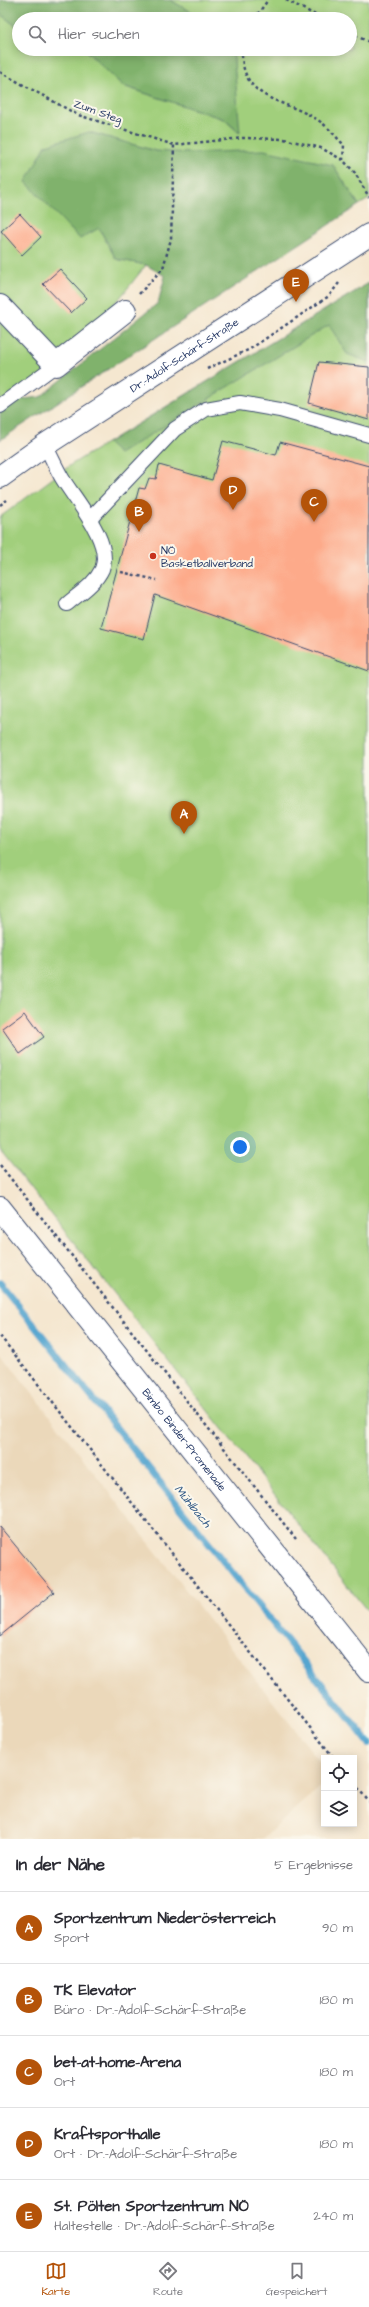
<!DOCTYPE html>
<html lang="de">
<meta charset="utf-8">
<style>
:root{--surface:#fff;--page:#f2f2f3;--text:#2b2b33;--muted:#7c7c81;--line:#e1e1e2;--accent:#b45309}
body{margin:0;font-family:"Architects Daughter",sans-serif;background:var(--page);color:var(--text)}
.controls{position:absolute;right:12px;bottom:12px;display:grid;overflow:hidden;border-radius:0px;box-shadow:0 2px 10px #0003}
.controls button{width:36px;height:36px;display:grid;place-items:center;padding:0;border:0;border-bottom:1px solid var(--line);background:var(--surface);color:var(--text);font:20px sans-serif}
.you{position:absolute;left:240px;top:1147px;width:14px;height:14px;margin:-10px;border:3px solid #fff;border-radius:50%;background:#1a73e8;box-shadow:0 0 0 6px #1a73e833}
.badge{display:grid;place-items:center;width:26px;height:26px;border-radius:50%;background:var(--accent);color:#fff;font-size:13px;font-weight:700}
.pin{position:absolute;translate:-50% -33px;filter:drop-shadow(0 1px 2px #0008)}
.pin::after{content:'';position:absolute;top:21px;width:14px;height:12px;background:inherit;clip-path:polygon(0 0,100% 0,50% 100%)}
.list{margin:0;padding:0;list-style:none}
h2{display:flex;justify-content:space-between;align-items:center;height:52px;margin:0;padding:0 16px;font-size:17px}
h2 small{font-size:13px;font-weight:400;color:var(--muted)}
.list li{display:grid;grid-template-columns:26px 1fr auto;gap:12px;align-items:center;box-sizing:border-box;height:72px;padding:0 16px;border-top:1px solid var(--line)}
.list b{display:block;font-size:15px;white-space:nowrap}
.list p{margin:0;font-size:13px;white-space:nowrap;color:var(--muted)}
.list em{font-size:13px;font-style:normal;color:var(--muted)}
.icon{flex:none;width:22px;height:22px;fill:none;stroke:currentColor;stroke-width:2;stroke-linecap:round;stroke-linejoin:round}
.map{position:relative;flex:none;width:369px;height:1839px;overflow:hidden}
.search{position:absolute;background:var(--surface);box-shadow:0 2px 10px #0003;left:12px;right:12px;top:12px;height:44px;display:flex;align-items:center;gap:10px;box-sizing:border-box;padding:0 14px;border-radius:22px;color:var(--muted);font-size:15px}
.sheet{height:412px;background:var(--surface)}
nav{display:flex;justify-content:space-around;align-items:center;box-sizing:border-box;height:56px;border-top:1px solid var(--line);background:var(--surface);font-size:11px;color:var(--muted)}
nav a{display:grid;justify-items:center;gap:2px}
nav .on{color:var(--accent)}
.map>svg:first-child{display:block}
.built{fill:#ebd8ba}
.green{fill:#a1cf7c;stroke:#5e7f6d}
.forest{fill:#80b26c;stroke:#4e7065}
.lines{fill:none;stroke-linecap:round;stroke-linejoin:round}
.stream{stroke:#54a5cf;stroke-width:7}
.building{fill:#fdaa8a}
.service-casing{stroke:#3c4b6f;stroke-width:16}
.minor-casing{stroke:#3c4b6f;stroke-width:24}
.tertiary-casing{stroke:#3c4b6f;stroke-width:24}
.path{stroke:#3c4b6f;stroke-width:2.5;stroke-dasharray:3 3;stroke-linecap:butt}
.service{stroke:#fff;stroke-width:14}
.minor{stroke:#fff;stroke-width:22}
.tertiary{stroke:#fff;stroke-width:22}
.poi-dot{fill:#c8321e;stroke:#fbf7ec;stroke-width:1.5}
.labels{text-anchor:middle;stroke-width:4;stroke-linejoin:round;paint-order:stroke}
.street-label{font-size:11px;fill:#1b2f5e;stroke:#fbf7ec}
.poi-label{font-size:11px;fill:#1b2f5e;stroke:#fbf7ec;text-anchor:start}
.water-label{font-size:12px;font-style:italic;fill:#2f5886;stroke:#fbf7ec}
</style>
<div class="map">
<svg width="369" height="1839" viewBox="0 0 369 1839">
<rect width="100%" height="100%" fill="#fbf7ec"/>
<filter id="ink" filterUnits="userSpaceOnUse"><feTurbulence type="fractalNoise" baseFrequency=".025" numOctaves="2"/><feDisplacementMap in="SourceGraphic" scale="8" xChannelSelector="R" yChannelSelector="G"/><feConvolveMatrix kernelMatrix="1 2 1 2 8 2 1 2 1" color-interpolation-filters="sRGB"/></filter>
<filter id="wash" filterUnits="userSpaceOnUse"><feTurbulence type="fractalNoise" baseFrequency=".012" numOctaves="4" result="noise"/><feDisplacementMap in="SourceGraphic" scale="16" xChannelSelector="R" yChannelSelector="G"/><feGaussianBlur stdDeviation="0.9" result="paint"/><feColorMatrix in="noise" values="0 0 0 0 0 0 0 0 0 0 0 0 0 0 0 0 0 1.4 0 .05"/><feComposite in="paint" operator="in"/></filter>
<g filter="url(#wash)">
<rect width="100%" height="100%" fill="#f5e7d0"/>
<path class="built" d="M 0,1352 L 324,1767 L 324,1784 L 262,1839 L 0,1839 Z"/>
<g class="green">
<path d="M 170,0 L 369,0 L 369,199 L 359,205 L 333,165 L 159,152 L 89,132 L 99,228 L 116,259 L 146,265 L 119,299 L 0,415 L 0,14 L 19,28 L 19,49 L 84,49 L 123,86 L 224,119 L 239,133 L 233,49 L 350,49 L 350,19 L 204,19 Z"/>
<path d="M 369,283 L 369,1613 L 0,1150 L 0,517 L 72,464 Z"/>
</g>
<g class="forest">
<path d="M 0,0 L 170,0 L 204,19 L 19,19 L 19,28 L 0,14 Z"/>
<path d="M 84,49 L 233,49 L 240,133 L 224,119 L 123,86 Z"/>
<path d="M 89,132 L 156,151 L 190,153 L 264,150 L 333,165 L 359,205 L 0,440 L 0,415 L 15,400 L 40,397 L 158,303 L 165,276 L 146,265 L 116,259 L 99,228 L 80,239 L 26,182 L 46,145 Z"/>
<path d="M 369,283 L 369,362 L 347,354 L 329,325 L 119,454 L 107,443 Z"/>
</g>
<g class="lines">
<path class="stream" d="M 0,1283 L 369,1743"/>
</g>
<g id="blocks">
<g class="building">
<path d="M 20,214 L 41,237 L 22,255 L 1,231 Z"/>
<path d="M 60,269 L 87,298 L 71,313 L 43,284 Z"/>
<path d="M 319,362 L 369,367 L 369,420 L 309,403 Z"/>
<path d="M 223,441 L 276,455 L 280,442 L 369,466 L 369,671 L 155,595 L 144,639 L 101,628 L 139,488 L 145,489 L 149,478 L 156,479 L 159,465 L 212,480 Z"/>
<path d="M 25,1011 L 44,1037 L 20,1054 L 2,1028 Z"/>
<path d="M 0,1527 L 54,1592 L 0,1636 Z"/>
</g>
</g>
</g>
<g filter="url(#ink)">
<use href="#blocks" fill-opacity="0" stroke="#3c4b6f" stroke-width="1"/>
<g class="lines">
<g class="service-casing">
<g id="service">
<path d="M 0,406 L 56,365"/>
<path d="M 45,445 C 51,456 56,468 62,478 C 75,500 113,542 102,569 C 95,584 80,593 67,604"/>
<path d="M 90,519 L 175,429 L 206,409 L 240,403 L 280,410 L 369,435"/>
</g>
</g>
<g class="minor-casing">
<g id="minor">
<path d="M 0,306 L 56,365 L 125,311"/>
<path id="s1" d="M 0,1208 L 369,1671"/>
</g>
</g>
<g class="tertiary-casing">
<g id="tertiary">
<path id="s2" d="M 0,477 L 45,445 L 369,235"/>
</g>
</g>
<g class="path">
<path d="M 286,0 L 323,19"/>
<path d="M 254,19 L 268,0"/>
<path d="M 350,33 L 369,42"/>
<path d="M 242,49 C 240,105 290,98 322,123 C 330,129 337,138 344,145 L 343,160"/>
<path d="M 0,72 L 78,115 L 174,145 L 243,138 L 284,139 L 321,148 L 343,160 L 355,173 L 369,197"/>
<path d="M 139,294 L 163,268 L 171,239 L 174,145"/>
<path d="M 207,369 L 250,349 L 329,296 L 339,283"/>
<path d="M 0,505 L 7,500"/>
<path d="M 121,572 L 157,580"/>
<path d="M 0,1165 L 296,1539"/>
<path d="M 0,1336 L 334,1758"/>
<path d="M 354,1783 L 369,1802"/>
</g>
<use href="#service" class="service"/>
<use href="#minor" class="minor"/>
<use href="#tertiary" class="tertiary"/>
</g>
</g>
<circle class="poi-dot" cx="153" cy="556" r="4"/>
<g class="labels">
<g class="street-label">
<text transform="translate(98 111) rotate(20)" y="4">Zum Steg</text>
<text dy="4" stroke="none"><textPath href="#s2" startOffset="221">Dr.-Adolf-Schärf-Straße</textPath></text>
<text dy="4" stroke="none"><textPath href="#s1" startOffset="296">Bimbo Binder-Promenade</textPath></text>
</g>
<g class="poi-label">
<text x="161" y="554">NÖ<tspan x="161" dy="13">Basketballverband</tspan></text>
</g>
<g class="water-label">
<text transform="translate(193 1506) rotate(51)" y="4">Mühlbach</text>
</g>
</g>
</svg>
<div class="controls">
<button><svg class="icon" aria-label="locate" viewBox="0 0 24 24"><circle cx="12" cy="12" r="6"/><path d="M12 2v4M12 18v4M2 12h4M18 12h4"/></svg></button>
<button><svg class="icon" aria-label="layers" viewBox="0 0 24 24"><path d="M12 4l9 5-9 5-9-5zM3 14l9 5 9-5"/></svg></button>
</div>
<div class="you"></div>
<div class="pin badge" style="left:184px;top:834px">A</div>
<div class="pin badge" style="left:139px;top:532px">B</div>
<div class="pin badge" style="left:314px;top:522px">C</div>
<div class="pin badge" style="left:233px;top:510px">D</div>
<div class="pin badge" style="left:296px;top:302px">E</div>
<div class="search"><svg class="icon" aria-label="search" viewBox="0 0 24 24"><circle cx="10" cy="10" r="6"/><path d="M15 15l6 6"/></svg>Hier suchen</div>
</div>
<section class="sheet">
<h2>In der Nähe<small>5 Ergebnisse</small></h2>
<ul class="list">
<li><span class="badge">A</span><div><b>Sportzentrum Niederösterreich</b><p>Sport</p></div><em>90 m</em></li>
<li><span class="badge">B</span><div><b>TK Elevator</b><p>Büro · Dr.-Adolf-Schärf-Straße</p></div><em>180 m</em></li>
<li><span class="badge">C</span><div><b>bet-at-home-Arena</b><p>Ort</p></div><em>180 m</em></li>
<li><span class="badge">D</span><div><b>Kraftsporthalle</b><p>Ort · Dr.-Adolf-Schärf-Straße</p></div><em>180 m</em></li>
<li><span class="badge">E</span><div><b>St. Pölten Sportzentrum NÖ</b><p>Haltestelle · Dr.-Adolf-Schärf-Straße</p></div><em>240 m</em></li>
</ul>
</section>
<nav>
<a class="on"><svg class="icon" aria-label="map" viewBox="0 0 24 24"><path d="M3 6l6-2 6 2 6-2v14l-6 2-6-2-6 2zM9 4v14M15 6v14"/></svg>Karte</a>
<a><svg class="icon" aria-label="directions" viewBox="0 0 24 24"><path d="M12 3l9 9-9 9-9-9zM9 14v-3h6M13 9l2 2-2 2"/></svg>Route</a>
<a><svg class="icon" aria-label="saved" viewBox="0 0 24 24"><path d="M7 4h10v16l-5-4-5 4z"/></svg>Gespeichert</a>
</nav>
